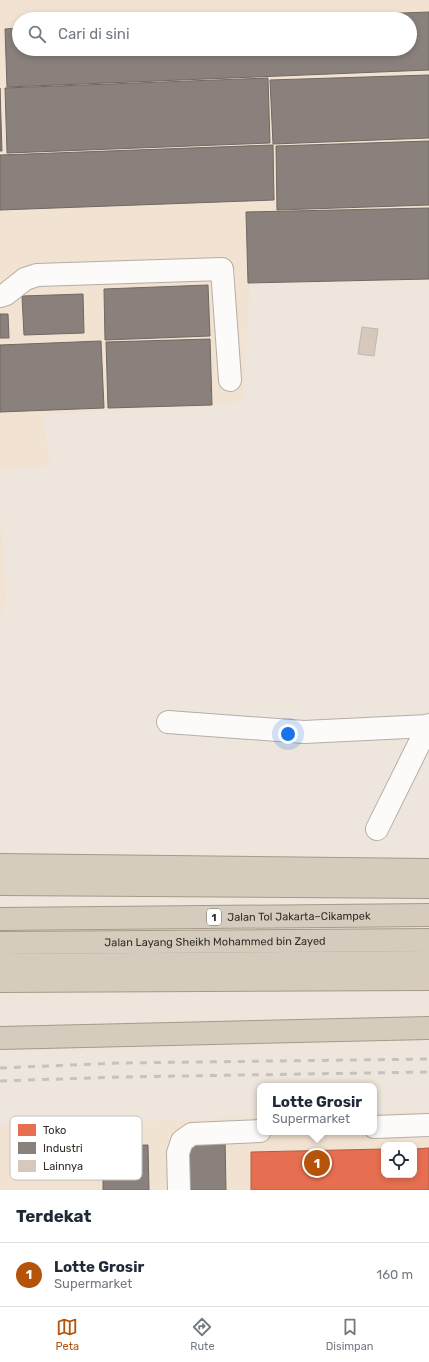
<!DOCTYPE html>
<html lang="id">
<meta charset="utf-8">
<style>
:root{--surface:#fff;--page:#f6f6f7;--text:#1f2937;--muted:#747a83;--line:#e0e1e3;--accent:#b45309}
body{margin:0;font-family:Rubik,sans-serif;background:var(--page);color:var(--text)}
.controls{position:absolute;right:12px;bottom:12px;display:grid;overflow:hidden;border-radius:8px;box-shadow:0 2px 6px #0003}
.controls button{width:36px;height:36px;display:grid;place-items:center;padding:0;border:0;border-bottom:1px solid var(--line);background:var(--surface);color:var(--text);font:20px sans-serif}
.you{position:absolute;left:288px;top:734px;width:14px;height:14px;margin:-10px;border:3px solid #fff;border-radius:50%;background:#1a73e8;box-shadow:0 0 0 6px #1a73e833}
.badge{display:grid;place-items:center;width:26px;height:26px;border-radius:50%;background:var(--accent);color:#fff;font-size:13px;font-weight:700}
.pin{position:absolute;translate:-50% -50%;border:2px solid #fff;box-shadow:0 1px 4px #0006}
.popup{position:absolute;left:257px;top:1083px;width:120px;height:52px;box-sizing:border-box;display:grid;place-content:center;border-radius:8px;background:var(--surface);filter:drop-shadow(0 1px 3px #0005);font-size:13px;white-space:nowrap;color:var(--muted)}
.popup b{font-size:15px;color:var(--text)}
.popup::after{content:'';position:absolute;left:50%;top:100%;margin-left:-8px;border:8px solid transparent;border-top-color:var(--surface)}
.list{margin:0;padding:0;list-style:none}
h2{display:flex;justify-content:space-between;align-items:center;height:52px;margin:0;padding:0 16px;font-size:17px}
h2 small{font-size:13px;font-weight:400;color:var(--muted)}
.list li{display:grid;grid-template-columns:26px 1fr auto;gap:12px;align-items:center;box-sizing:border-box;height:64px;padding:0 16px;border-top:1px solid var(--line)}
.list b{display:block;font-size:15px;white-space:nowrap}
.list p{margin:0;font-size:13px;white-space:nowrap;color:var(--muted)}
.list em{font-size:13px;font-style:normal;color:var(--muted)}
.icon{flex:none;width:22px;height:22px;fill:none;stroke:currentColor;stroke-width:2;stroke-linecap:round;stroke-linejoin:round}
.map{position:relative;flex:none;width:429px;height:1190px;overflow:hidden}
.search{position:absolute;background:var(--surface);box-shadow:0 2px 6px #0003;left:12px;right:12px;top:12px;height:44px;display:flex;align-items:center;gap:10px;box-sizing:border-box;padding:0 14px;border-radius:22px;color:var(--muted);font-size:15px}
.sheet{height:116px;background:var(--surface)}
nav{display:flex;justify-content:space-around;align-items:center;box-sizing:border-box;height:56px;border-top:1px solid var(--line);background:var(--surface);font-size:11px;color:var(--muted)}
nav a{display:grid;justify-items:center;gap:2px}
nav .on{color:var(--accent)}
.map>svg:first-child{display:block}
.built{fill:#f1e2d1;fill-rule:evenodd}
.shops{fill:#e76f51;stroke:#b15c45}
.industry{fill:#8a817c;stroke:#706863}
.building{fill:#d6c9bb;stroke:#bfb9b2}
.lines{fill:none;stroke-linecap:round;stroke-linejoin:round}
.minor-casing{stroke:#b4aea7;stroke-width:24}
.highway-casing{stroke:#a69a87;stroke-width:24}
.minor{stroke:#fcfbfa;stroke-width:22}
.highway{stroke:#d5ccbd;stroke-width:22}
.rail{stroke:#c5c3c0;stroke-width:3;stroke-dasharray:7 7;stroke-linecap:butt}
.labels{text-anchor:middle;stroke-width:4;stroke-linejoin:round;paint-order:stroke}
.shield{fill:#fff;stroke:#716d68;stroke-width:1}
.shield-label{font-size:10px;font-weight:bold;fill:#342e28}
.street-label{font-size:11px;fill:#342e28;stroke:#fff}
.key{fill:#fff;stroke:#c2c0be;stroke-width:1}
.key-label{font-size:11px;fill:#342e28}
</style>
<div class="map">
<svg width="429" height="1190" viewBox="0 0 429 1190">
<rect width="100%" height="100%" fill="#eee6dd"/>
<g class="built">
<path d="M 0,0 L 429,0 L 429,268 L 251,273 L 243,401 L 43,415 L 50,465 L 0,470 ZM 19,19 L 410,19 L 410,49 L 19,49 Z"/>
<path d="M 0,512 L 6,602 L 0,615 Z"/>
<path d="M 429,1112 L 429,1190 L 0,1190 L 0,1126 L 260,1117 L 260,1132 L 374,1132 L 374,1113 ZM 384,1145 L 414,1145 L 414,1175 L 384,1175 Z"/>
</g>
<path class="shops" d="M 429,1148 L 429,1190 L 251,1190 L 251,1152 L 384,1149 L 384,1175 L 414,1175 L 414,1149 Z"/>
<g class="industry">
<path d="M 429,12 L 429,70 L 7,87 L 5,29 L 19,28 L 19,49 L 410,49 L 410,19 L 247,19 Z"/>
<path d="M 429,75 L 429,138 L 273,144 L 270,80 Z"/>
<path d="M 268,78 L 270,143 L 7,153 L 5,88 Z"/>
<path d="M 0,88 L 2,151 L 0,151 Z"/>
<path d="M 429,141 L 429,205 L 277,210 L 276,146 Z"/>
<path d="M 273,145 L 274,200 L 0,210 L 0,155 Z"/>
<path d="M 429,208 L 429,279 L 248,283 L 246,212 Z"/>
<path d="M 208,285 L 210,336 L 105,340 L 104,289 Z"/>
<path d="M 83,294 L 84,333 L 24,335 L 22,296 Z"/>
<path d="M 0,314 L 8,314 L 9,338 L 0,338 Z"/>
<path d="M 210,339 L 212,405 L 108,408 L 106,342 Z"/>
<path d="M 101,341 L 104,408 L 0,412 L 0,345 Z"/>
<path d="M 122,1125 L 122,1142 L 99,1143 L 99,1126 Z"/>
<path d="M 225,1138 L 226,1190 L 188,1190 L 187,1139 Z"/>
<path d="M 148,1145 L 149,1190 L 103,1190 L 103,1146 Z"/>
</g>
<path class="building" d="M 362,327 L 378,329 L 374,356 L 358,354 Z"/>
<g class="lines">
<g class="minor-casing">
<g id="minor">
<path d="M 0,296 L 6,294 L 25,279 L 37,275 L 222,269 L 230,380"/>
<path d="M 168,722 L 304,732 L 428,726 L 429,725"/>
<path d="M 377,829 L 428,726"/>
<path d="M 374,1127 L 429,1125"/>
<path d="M 179,1190 L 178,1153 L 182,1141 L 192,1134 L 260,1131"/>
</g>
</g>
<g class="highway-casing">
<g id="highway">
<path d="M 0,865 L 429,870"/>
<path d="M 0,884 L 429,887"/>
<path id="s1" d="M 0,919 L 429,915"/>
<path id="s2" d="M 0,943 L 429,940"/>
<path d="M 0,965 L 429,962"/>
<path d="M 0,981 L 429,979"/>
<path d="M 0,1038 L 429,1028"/>
</g>
</g>
<use href="#minor" class="minor"/>
<use href="#highway" class="highway"/>
<g class="rail">
<path d="M 0,1068 L 119,1063 L 429,1059"/>
<path d="M 0,1081 L 120,1077 L 429,1072"/>
</g>
</g>
<g class="labels">
<rect class="shield" x="207" y="909" width="14" height="16" rx="3"/>
<g class="shield-label">
<text x="214" y="921">1</text>
</g>
<g class="street-label">
<text dy="4" stroke="none"><textPath href="#s1" startOffset="299">Jalan Tol Jakarta–Cikampek</textPath></text>
<text dy="4" stroke="none"><textPath href="#s2" startOffset="215">Jalan Layang Sheikh Mohammed bin Zayed</textPath></text>
</g>
</g>
<rect x="10" y="1116" width="132" height="64" rx="6" class="key"/>
<rect x="18" y="1124" width="18" height="12" fill="#e76f51"/>
<rect x="18" y="1142" width="18" height="12" fill="#8a817c"/>
<rect x="18" y="1160" width="18" height="12" fill="#d6c9bb"/>
<g class="key-label">
<text x="43" y="1134">Toko</text>
<text x="43" y="1152">Industri</text>
<text x="43" y="1170">Lainnya</text>
</g>
</svg>
<div class="controls">
<button><svg class="icon" aria-label="locate" viewBox="0 0 24 24"><circle cx="12" cy="12" r="6"/><path d="M12 2v4M12 18v4M2 12h4M18 12h4"/></svg></button>
</div>
<div class="you"></div>
<div class="pin badge" style="left:317px;top:1163px">1</div>
<div class="popup"><b>Lotte Grosir</b>Supermarket</div>
<div class="search"><svg class="icon" aria-label="search" viewBox="0 0 24 24"><circle cx="10" cy="10" r="6"/><path d="M15 15l6 6"/></svg>Cari di sini</div>
</div>
<section class="sheet">
<h2>Terdekat<small></small></h2>
<ul class="list">
<li><span class="badge">1</span><div><b>Lotte Grosir</b><p>Supermarket</p></div><em>160 m</em></li>
</ul>
</section>
<nav>
<a class="on"><svg class="icon" aria-label="map" viewBox="0 0 24 24"><path d="M3 6l6-2 6 2 6-2v14l-6 2-6-2-6 2zM9 4v14M15 6v14"/></svg>Peta</a>
<a><svg class="icon" aria-label="directions" viewBox="0 0 24 24"><path d="M12 3l9 9-9 9-9-9zM9 14v-3h6M13 9l2 2-2 2"/></svg>Rute</a>
<a><svg class="icon" aria-label="saved" viewBox="0 0 24 24"><path d="M7 4h10v16l-5-4-5 4z"/></svg>Disimpan</a>
</nav>
